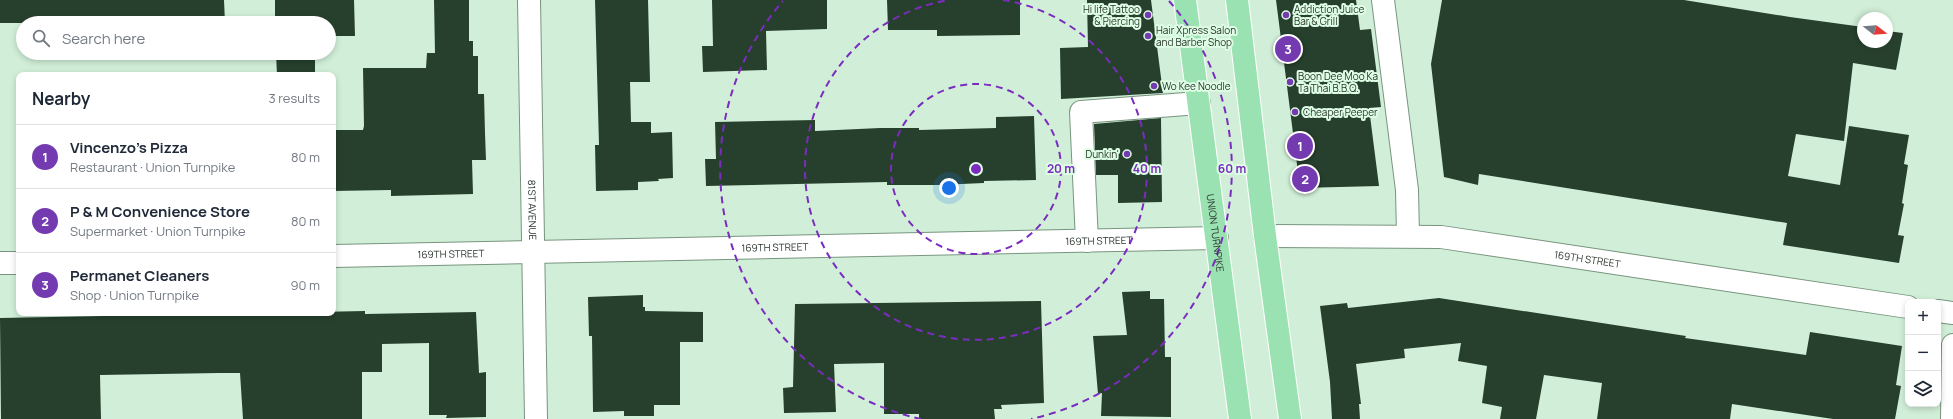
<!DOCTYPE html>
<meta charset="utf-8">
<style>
:root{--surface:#fff;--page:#f2f2f3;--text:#1f2937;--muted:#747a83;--line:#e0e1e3;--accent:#743bb1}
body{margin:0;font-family:Manrope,sans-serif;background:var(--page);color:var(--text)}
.controls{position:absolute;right:12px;bottom:12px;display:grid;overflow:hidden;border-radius:8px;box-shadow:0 2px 6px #0003}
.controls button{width:36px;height:36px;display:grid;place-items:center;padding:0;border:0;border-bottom:1px solid var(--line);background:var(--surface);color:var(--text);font:20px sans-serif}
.compass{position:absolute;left:1857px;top:12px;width:36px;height:36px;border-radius:50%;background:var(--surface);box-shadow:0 2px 6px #0003;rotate:107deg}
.you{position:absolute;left:949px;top:188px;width:14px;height:14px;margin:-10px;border:3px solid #fff;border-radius:50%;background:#1a73e8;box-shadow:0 0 0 6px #1a73e833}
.badge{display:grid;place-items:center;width:26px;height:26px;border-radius:50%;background:var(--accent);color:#fff;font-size:13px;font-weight:700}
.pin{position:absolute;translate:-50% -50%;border:2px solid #fff;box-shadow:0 1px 4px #0006}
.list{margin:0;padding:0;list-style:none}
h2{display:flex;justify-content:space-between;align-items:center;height:52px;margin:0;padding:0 16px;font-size:17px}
h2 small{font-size:13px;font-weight:400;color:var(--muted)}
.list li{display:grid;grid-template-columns:26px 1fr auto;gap:12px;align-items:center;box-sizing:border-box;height:64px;padding:0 16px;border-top:1px solid var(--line)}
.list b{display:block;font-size:15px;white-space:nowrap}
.list p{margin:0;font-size:13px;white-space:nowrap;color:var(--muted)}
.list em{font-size:13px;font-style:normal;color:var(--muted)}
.icon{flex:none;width:22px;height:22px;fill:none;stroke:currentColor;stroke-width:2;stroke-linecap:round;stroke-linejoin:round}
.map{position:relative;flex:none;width:1953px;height:419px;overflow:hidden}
.search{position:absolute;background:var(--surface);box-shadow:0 2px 6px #0003;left:16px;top:16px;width:320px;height:44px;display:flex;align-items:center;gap:10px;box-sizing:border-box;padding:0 14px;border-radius:22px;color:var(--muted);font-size:15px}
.panel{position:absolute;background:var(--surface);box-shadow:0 2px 6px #0003;left:16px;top:72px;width:320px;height:244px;border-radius:8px}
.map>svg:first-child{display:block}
.building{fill:#27402d}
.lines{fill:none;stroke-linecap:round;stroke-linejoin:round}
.minor-casing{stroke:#78947e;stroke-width:24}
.major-casing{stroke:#fff;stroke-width:24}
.minor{stroke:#fff;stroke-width:22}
.major{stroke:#9be2b3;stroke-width:22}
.ring{fill:none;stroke:#7b2cbf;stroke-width:2;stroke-dasharray:7 5}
.poi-dot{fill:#743bb1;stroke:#defde5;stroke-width:1.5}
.labels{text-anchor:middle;stroke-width:4;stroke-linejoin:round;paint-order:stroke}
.poi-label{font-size:10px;fill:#29342b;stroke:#defde5;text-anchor:start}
.street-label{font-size:10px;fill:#29342b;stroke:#defde5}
.centre{fill:#7b2cbf;stroke:#defde5;stroke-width:2}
.ring-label{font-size:12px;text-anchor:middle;font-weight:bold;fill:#7b2cbf;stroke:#defde5;stroke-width:4;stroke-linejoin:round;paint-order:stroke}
</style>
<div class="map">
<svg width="1953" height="419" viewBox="0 0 1953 419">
<rect width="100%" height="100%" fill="#d1efd8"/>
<g class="building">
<path d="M 0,0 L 224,0 L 225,23 L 0,23 Z"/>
<path d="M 275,0 L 354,0 L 355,36 L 329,36 L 329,23 L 275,23 Z"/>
<path d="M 434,0 L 469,0 L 469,41 L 473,41 L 473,56 L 478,56 L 478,94 L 484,94 L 485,133 L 486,160 L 472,160 L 473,194 L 391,196 L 391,190 L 333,191 L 333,130 L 363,130 L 364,126 L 363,68 L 426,68 L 427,53 L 435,53 Z"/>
<path d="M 595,0 L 648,0 L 650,82 L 630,82 L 631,122 L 651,122 L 651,133 L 672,132 L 673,178 L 658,179 L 659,181 L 638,182 L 638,190 L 596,191 L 595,145 L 599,145 Z"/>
<path d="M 712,0 L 827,0 L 827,29 L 766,31 L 767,70 L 703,72 L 702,46 L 713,46 Z"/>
<path d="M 887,0 L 1020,0 L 1020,35 L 937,36 L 937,30 L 888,30 Z"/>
<path d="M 1087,0 L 1151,0 L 1163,93 L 1061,99 L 1060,48 L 1088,47 Z"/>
<path d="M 1276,0 L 1356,0 L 1360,30 L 1371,29 L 1381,107 L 1369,108 L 1379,186 L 1300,188 Z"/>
<path d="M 1442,0 L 1684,0 L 1790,17 L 1863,27 L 1863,42 L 1887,42 L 1887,31 L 1903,33 L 1896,70 L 1853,63 L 1844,141 L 1796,134 L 1788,176 L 1840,185 L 1849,126 L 1909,135 L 1904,164 L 1908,165 L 1902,203 L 1904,204 L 1898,235 L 1904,236 L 1899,263 L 1783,245 L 1787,223 L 1479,174 L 1478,185 L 1444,177 L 1431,64 Z"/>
<path d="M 276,53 L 315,53 L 315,75 L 277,75 Z"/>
<path d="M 1034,116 L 1036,180 L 984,181 L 984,183 L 939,185 L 887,185 L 887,182 L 706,186 L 705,159 L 716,159 L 715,122 L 815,120 L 815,131 L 880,128 L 919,128 L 919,130 L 996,128 L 996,117 Z"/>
<path d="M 1161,118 L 1162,202 L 1118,203 L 1118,175 L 1096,175 L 1094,124 Z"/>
<path d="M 1150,291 L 1150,299 L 1164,299 L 1165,357 L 1171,357 L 1171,417 L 1101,416 L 1102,393 L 1098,394 L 1093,336 L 1127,335 L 1122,292 Z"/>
<path d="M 643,295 L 643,307 L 645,307 L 645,311 L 703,312 L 703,342 L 680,342 L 680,405 L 654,405 L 654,416 L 624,416 L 624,411 L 593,412 L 592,336 L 589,336 L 588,297 Z"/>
<path d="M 1439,298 L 1686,336 L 1685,338 L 1806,355 L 1810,332 L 1902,346 L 1896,385 L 1901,386 L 1895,419 L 1833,419 L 1732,404 L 1730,419 L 1597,419 L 1602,383 L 1544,375 L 1536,419 L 1500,419 L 1502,407 L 1482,403 L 1487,366 L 1458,361 L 1461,343 L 1404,349 L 1405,358 L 1356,364 L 1361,404 L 1359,404 L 1360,419 L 1332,419 L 1330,382 L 1320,306 L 1347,303 L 1348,308 Z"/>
<path d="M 1041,301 L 1044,403 L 1001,405 L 1002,409 L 994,409 L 995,419 L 919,419 L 919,414 L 884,414 L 884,363 L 834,364 L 836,412 L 784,413 L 783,388 L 793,387 L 795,304 Z"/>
<path d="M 365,311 L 365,314 L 476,312 L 479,373 L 486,372 L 486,417 L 446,418 L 447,415 L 429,415 L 429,343 L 382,344 L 382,372 L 362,372 L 362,419 L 243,419 L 240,373 L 219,373 L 100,375 L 101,419 L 1,419 L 0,318 Z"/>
</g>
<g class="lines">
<g class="minor-casing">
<g id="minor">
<path id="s1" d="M 529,0 L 536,419"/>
<path d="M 1383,0 L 1407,190 L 1408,236"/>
<path id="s2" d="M 1265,236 L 1441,237 L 1908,307"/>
<path d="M 1087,241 L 1081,112 L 1199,103"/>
<path id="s3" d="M 333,256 L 1217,238"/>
<path d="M 0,263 L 19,263"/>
<path d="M 1938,311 L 1953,313"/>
<path d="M 1952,419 L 1953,345"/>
</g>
</g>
<g class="major-casing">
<g id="major">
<path id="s4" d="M 1185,0 L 1240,419"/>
<path d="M 1237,0 L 1265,236 L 1290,419"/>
</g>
</g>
<use href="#minor" class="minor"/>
<use href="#major" class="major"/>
</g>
<g class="ring">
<circle cx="976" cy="169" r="85"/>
<path d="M1003 0A171 171 0 1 1 949 0"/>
<path d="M921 419A256 256 0 0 1 783 1M1169 1A256 256 0 0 1 1031 419"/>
</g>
<g class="poi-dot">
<circle cx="1148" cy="15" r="4"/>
<circle cx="1286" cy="15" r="4"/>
<circle cx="1148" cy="36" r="4"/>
<circle cx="1290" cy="82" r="4"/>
<circle cx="1154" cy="86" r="4"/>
<circle cx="1295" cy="112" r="4"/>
<circle cx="1127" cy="154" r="4"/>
</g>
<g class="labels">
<g class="poi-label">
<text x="1140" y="13" text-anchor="end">Hi life Tattoo<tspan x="1140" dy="12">&amp; Piercing</tspan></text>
<text x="1294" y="13">Addiction Juice<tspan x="1294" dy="12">Bar &amp; Grill</tspan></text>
<text x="1156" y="34">Hair Xpress Salon<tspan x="1156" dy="12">and Barber Shop</tspan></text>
<text x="1298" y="80">Boon Dee Moo Ka<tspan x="1298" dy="12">Ta Thai B.B.Q.</tspan></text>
<text x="1162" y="90">Wo Kee Noodle</text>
<text x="1303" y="116">Cheaper Peeper</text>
<text x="1119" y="158" text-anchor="end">Dunkin'</text>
</g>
<g class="street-label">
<text dy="4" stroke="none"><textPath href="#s1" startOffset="210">81ST AVENUE</textPath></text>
<text dy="4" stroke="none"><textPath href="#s4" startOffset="235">UNION TURNPIKE</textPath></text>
<text dy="4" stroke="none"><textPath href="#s3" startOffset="766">169TH STREET</textPath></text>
<text dy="4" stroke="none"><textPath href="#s3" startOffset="442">169TH STREET</textPath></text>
<text dy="4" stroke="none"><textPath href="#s3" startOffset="118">169TH STREET</textPath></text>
<text dy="4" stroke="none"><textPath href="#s2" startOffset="324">169TH STREET</textPath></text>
</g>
</g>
<circle cx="976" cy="169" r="6" class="centre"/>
<g class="ring-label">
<text x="1061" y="173">20 m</text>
<text x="1147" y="173">40 m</text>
<text x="1232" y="173">60 m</text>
</g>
</svg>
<div class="controls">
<button>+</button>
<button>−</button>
<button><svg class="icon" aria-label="layers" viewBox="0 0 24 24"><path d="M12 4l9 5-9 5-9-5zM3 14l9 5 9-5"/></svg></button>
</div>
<svg class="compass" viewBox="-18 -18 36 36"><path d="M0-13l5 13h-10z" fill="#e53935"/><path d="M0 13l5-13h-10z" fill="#747a83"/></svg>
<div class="you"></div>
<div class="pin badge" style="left:1300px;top:146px">1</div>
<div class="pin badge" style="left:1305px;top:179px">2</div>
<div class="pin badge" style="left:1288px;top:49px">3</div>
<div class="search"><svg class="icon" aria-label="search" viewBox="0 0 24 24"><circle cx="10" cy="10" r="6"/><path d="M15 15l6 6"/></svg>Search here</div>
<section class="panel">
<h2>Nearby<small>3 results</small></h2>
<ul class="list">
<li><span class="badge">1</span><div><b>Vincenzo's Pizza</b><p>Restaurant · Union Turnpike</p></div><em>80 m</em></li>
<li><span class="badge">2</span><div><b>P &amp; M Convenience Store</b><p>Supermarket · Union Turnpike</p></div><em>80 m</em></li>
<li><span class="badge">3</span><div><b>Permanet Cleaners</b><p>Shop · Union Turnpike</p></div><em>90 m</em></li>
</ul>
</section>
</div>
